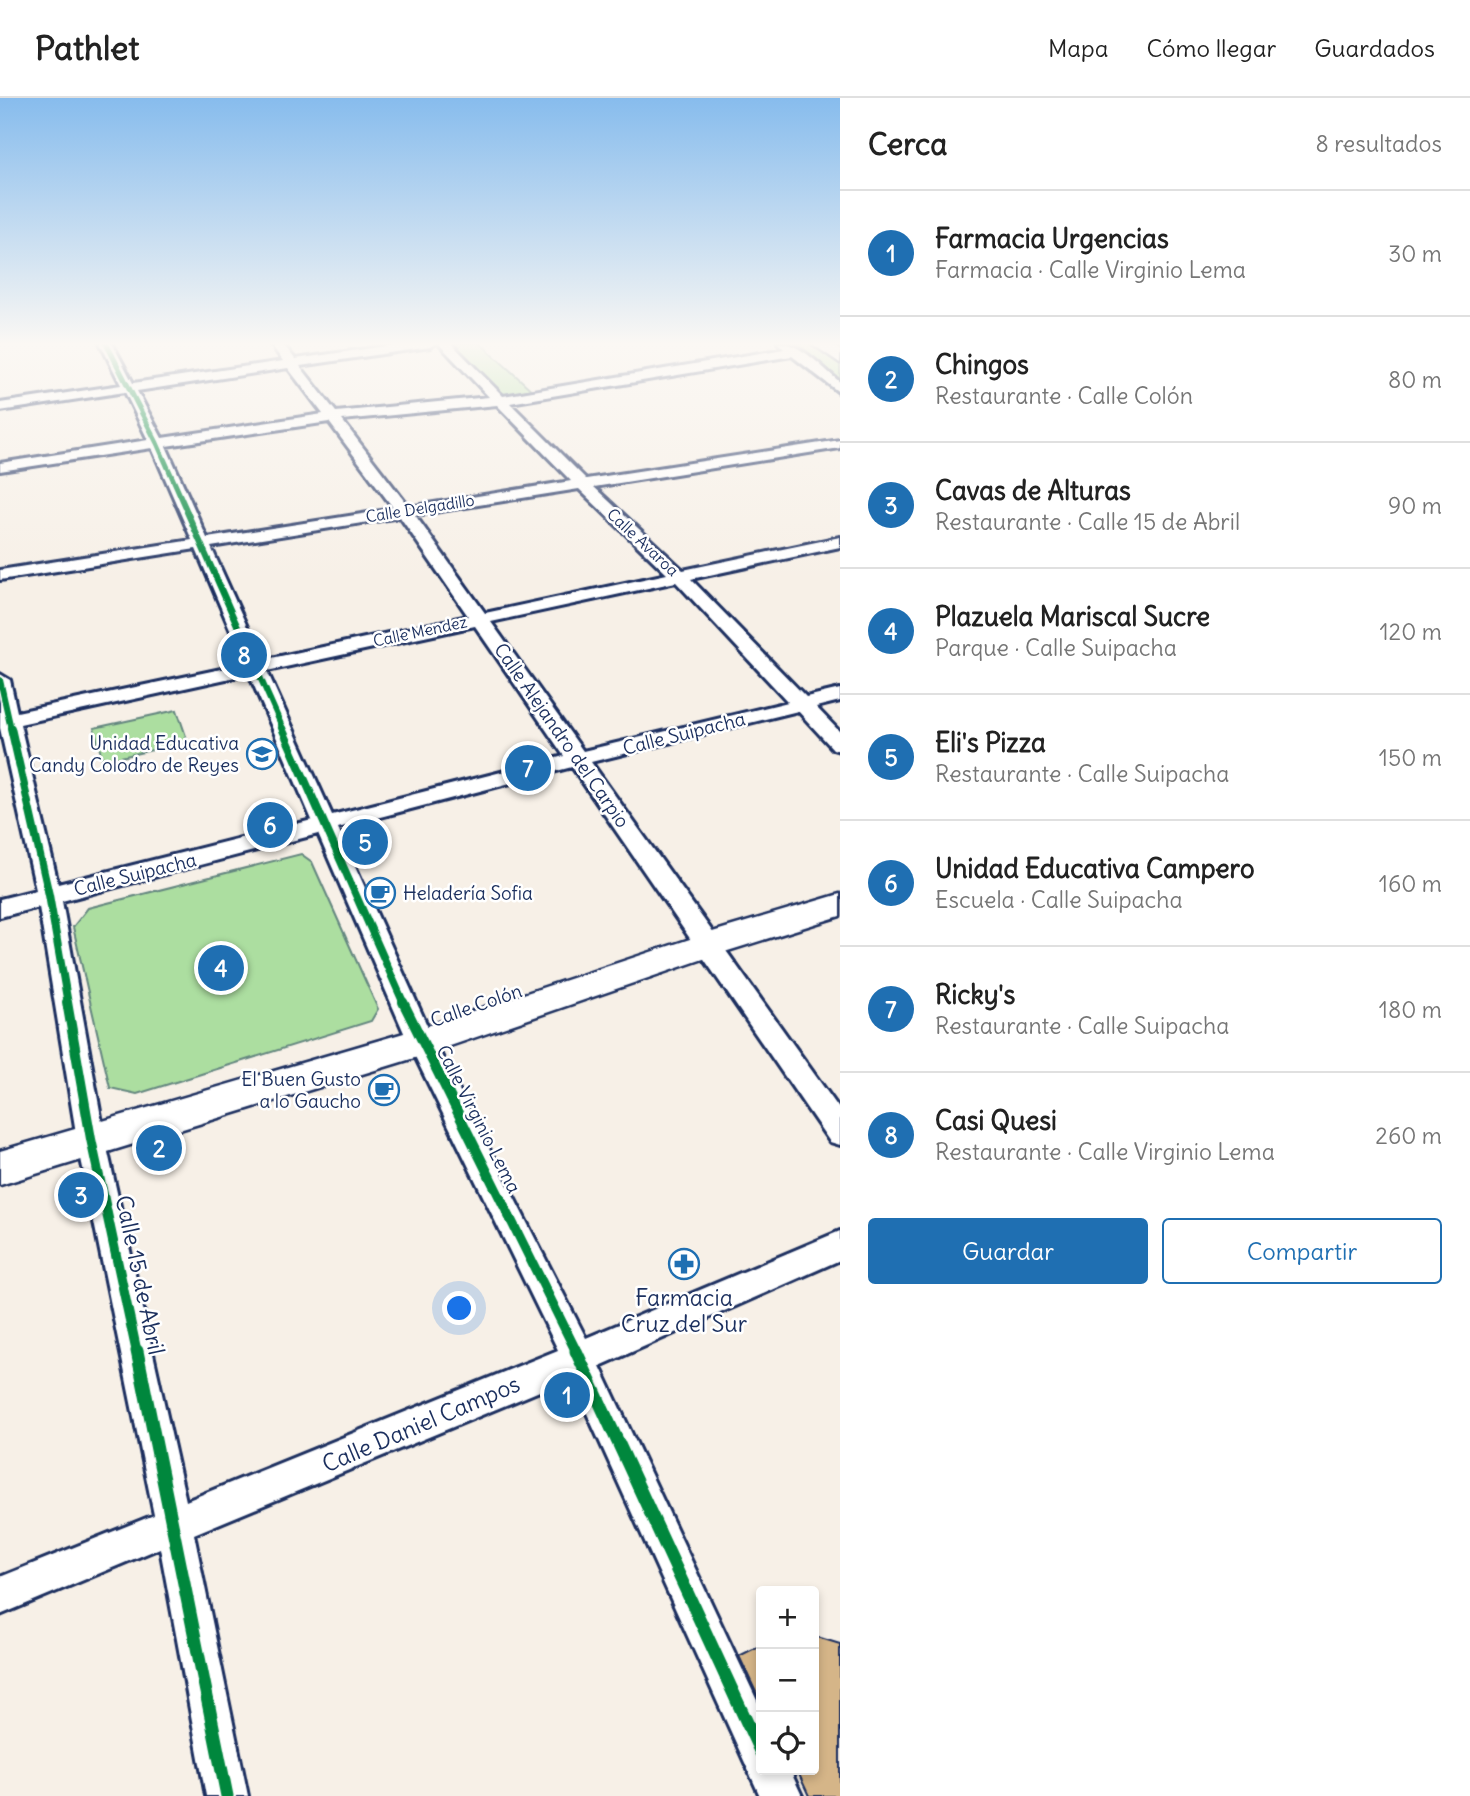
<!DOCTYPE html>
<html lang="es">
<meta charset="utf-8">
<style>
:root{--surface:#fff;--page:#f6f6f6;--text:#222;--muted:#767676;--line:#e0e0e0;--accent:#1f6fb2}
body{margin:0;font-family:Delius,sans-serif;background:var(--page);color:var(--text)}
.controls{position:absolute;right:21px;bottom:21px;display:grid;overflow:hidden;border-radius:7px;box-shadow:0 4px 10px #0003}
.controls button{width:63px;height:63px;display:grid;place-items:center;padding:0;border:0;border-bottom:2px solid var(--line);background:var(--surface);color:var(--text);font:35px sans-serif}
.you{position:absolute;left:460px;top:1211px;width:24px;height:24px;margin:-18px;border:5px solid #fff;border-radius:50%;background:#1a73e8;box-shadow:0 0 0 10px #1a73e833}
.badge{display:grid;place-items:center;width:46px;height:46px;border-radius:50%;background:var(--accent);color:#fff;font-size:23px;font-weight:700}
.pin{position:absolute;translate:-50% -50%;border:4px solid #fff;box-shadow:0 2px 7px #0006}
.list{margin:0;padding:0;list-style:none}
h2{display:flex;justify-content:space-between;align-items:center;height:91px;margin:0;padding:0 28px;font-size:30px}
h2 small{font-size:23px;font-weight:400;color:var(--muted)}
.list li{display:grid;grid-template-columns:46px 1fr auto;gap:21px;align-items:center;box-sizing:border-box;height:126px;padding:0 28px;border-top:2px solid var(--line)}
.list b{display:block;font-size:26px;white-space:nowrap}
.list p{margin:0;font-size:23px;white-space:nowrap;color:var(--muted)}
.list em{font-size:23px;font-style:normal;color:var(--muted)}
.actions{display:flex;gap:14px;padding:21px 28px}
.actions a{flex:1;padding:16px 0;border:2px solid var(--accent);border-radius:7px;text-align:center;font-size:24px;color:var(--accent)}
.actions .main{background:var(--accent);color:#fff}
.icon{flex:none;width:38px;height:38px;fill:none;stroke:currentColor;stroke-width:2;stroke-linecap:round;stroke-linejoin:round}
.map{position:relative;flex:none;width:840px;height:1698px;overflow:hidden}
header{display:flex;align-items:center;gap:42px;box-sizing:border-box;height:98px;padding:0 35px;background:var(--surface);border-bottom:2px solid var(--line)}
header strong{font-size:33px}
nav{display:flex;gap:38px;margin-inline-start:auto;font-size:24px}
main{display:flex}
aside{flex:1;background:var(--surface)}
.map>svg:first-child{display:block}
.green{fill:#acdea0;stroke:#64867f;stroke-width:2}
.building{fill:#d5b588;stroke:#1b2f5e;stroke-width:2}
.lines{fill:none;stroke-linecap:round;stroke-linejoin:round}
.minor-casing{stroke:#1b2f5e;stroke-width:6}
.major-casing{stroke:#1b2f5e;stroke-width:5}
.minor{fill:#fff;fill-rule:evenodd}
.major{fill:#fff;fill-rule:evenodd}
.cycleway-far4-casing{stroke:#fff;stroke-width:8}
.cycleway-far3-casing{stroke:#fff;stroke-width:10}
.cycleway-far2-casing{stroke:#fff;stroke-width:12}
.cycleway-far1-casing{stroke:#fff;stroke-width:15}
.cycleway-casing{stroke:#fff;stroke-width:18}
.cycleway-far4{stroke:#00873e;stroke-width:5}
.cycleway-far3{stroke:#00873e;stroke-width:6}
.cycleway-far2{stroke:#00873e;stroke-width:8}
.cycleway-far1{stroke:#00873e;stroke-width:10}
.cycleway{stroke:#00873e;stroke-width:13}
.labels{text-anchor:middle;stroke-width:5;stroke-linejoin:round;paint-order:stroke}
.far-street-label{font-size:16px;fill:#1b2f5e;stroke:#fff}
.street-label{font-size:19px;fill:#1b2f5e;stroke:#fff}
.poi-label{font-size:19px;fill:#1b2f5e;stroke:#fff;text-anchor:end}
.near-street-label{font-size:23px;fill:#1b2f5e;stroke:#fff}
.near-poi-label{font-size:23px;fill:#1b2f5e;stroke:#fff}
</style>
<header>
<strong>Pathlet</strong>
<nav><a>Mapa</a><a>Cómo llegar</a><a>Guardados</a></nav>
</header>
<main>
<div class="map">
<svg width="840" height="1698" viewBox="0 0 840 1698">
<rect width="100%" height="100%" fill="#f7f0e7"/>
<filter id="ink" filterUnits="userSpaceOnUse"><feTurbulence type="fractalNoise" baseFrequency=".0143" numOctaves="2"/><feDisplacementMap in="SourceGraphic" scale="14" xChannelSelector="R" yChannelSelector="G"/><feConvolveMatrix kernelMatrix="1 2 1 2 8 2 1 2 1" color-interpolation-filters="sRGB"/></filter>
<g filter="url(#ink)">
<g class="green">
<path d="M 446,245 L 480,245 L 536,296 L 503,300 Z"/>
<path d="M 796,245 L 813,245 L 840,265 L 840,281 Z"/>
<path d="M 177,612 L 188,644 L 103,663 L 94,630 Z"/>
<path d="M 301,756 L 312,764 L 378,911 L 371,923 L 137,996 L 110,990 L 73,829 L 88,810 Z"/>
</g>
<g class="building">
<path d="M 814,1538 L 840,1546 L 840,1698 L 809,1698 L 797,1672 L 814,1672 Z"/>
<path d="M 761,1547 L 761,1605 L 739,1558 Z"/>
</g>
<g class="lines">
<g class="minor-casing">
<path id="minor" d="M 100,245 L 112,245 L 133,285 L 283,263 L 270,245 L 282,245 L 295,261 L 408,245 L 436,245 L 430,249 L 300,268 L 336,314 L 489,299 L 438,245 L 451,245 L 503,298 L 784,251 L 778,245 C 802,245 821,269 840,284 L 840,295 L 792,258 L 510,305 L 586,381 L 840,342 L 840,350 L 594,389 L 683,472 L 840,439 L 840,449 L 691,481 L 806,599 L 840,591 L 840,603 L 816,609 L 840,634 L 840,653 L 833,651 L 798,613 L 591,664 L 840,1012 L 840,1047 L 830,1044 L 572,669 L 338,730 L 434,943 L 586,1240 L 840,1133 L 840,1162 L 600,1268 L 761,1611 L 761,1672 L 790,1672 L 802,1698 L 760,1698 L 571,1280 L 194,1436 L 248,1698 L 206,1698 L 160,1450 L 0,1517 L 0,1479 L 154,1417 L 77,1041 L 39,809 L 0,819 L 0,801 L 36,792 L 0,630 L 0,576 L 10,582 L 17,614 L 245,566 L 196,451 L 0,482 L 0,472 L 192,442 L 152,350 L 0,373 L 0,365 L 148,342 L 125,294 L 0,313 L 0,305 L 121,287 ZM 288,270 L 323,316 L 162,340 L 137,293 ZM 497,307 L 571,383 L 409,409 L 342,322 ZM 329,324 L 394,411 L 207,440 L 166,348 ZM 579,391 L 667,476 L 485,515 L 415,417 ZM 400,419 L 468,518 L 262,562 L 211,449 ZM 676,484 L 788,604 L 583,653 L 491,524 ZM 475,528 L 564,658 L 332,717 L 267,573 ZM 249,576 L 312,722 L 58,786 L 20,626 ZM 318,736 L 408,944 L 558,1252 L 186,1403 L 105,1041 L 62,803 Z"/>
</g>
<g class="major-casing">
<g id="major">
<path d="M 811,245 L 829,245 L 840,252 L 840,265 Z"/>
<path d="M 840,796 L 840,818 L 718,856 L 421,958 L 0,1087 L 0,1053 L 421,930 L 699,838 Z"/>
</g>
</g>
<use href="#minor" class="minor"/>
<use href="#major" class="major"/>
<g class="cycleway-far4-casing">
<path id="cycleway-far4" d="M 106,245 L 157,345 L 188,415"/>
</g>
<g class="cycleway-far3-casing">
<g id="cycleway-far3">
<path d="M 187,414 L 283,631"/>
<path d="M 0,582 L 11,631"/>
</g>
</g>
<g class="cycleway-far2-casing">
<g id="cycleway-far2">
<path d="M 11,630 L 49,797 L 68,906"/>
<path d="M 282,630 L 404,906"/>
</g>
</g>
<g class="cycleway-far1-casing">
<g id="cycleway-far1">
<path d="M 67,904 L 91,1041 L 137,1255"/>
<path d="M 403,904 L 577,1255"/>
</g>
</g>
<g class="cycleway-casing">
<g id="cycleway">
<path d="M 137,1253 L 227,1698"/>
<path d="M 576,1253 L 761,1655"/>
</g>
</g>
<use href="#cycleway-far4" class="cycleway-far4"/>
<use href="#cycleway-far3" class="cycleway-far3"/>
<use href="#cycleway-far2" class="cycleway-far2"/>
<use href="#cycleway-far1" class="cycleway-far1"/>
<use href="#cycleway" class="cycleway"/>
</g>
</g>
<linearGradient id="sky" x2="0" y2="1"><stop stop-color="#87bced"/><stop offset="0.51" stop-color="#fbf8f4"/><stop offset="1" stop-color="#fbf8f4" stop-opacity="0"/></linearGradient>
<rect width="840" height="482" fill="url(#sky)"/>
<defs>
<g id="school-ring" transform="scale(1.575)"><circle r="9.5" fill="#fff" stroke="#1f6fb2" stroke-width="1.5"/><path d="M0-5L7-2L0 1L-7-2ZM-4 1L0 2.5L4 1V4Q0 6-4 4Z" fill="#1f6fb2"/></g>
<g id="cafe-ring" transform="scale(1.575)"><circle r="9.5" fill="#fff" stroke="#1f6fb2" stroke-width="1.5"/><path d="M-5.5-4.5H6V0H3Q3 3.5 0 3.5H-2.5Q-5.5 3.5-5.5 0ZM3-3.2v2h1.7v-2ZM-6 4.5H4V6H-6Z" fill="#1f6fb2"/></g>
<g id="pharmacy-ring" transform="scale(1.575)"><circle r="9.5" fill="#fff" stroke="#1f6fb2" stroke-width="1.5"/><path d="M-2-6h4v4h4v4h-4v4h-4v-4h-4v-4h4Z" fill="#1f6fb2"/></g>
</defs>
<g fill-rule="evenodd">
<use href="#school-ring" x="262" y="656"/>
<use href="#cafe-ring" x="380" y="795"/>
<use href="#cafe-ring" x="384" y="992"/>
<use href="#pharmacy-ring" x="684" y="1166"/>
</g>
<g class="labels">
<g class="far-street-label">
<text transform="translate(420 410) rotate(-9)" y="6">Calle Delgadillo</text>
<text transform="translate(643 444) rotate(43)" y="6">Calle Avaroa</text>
<text transform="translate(420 533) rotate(-12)" y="6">Calle Mendez</text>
</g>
<g class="street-label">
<text transform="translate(684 635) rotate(-14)" y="7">Calle Suipacha</text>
<text transform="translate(562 637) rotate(55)" y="7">Calle Alejandro del Carpio</text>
<text transform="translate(135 776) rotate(-14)" y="7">Calle Suipacha</text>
<text transform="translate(476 907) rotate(-19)" y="7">Calle Colón</text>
<text transform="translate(479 1021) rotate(63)" y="7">Calle Virginio Lema</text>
</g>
<g class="poi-label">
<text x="239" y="652">Unidad Educativa<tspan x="239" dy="22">Candy Colodro de Reyes</tspan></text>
<text x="403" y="802" text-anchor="start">Heladería Sofia</text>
<text x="361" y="988">El Buen Gusto<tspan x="361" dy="22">a lo Gaucho</tspan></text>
</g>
<g class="near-street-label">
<text transform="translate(140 1177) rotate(78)" y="8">Calle 15 de Abril</text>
<text transform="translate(421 1326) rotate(-23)" y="8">Calle Daniel Campos</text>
</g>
<g class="near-poi-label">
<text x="684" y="1208">Farmacia<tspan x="684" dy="26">Cruz del Sur</tspan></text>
</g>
</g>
</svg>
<div class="controls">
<button>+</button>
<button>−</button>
<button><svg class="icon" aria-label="locate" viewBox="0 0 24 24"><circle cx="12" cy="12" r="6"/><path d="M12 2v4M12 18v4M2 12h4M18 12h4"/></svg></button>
</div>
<div class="you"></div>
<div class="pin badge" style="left:567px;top:1297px">1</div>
<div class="pin badge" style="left:159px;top:1050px">2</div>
<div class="pin badge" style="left:81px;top:1097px">3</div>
<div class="pin badge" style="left:221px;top:870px">4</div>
<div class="pin badge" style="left:365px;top:744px">5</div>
<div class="pin badge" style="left:270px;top:727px">6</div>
<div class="pin badge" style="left:528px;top:670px">7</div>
<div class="pin badge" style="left:244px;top:557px">8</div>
</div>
<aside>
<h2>Cerca<small>8 resultados</small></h2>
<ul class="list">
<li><span class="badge">1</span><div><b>Farmacia Urgencias</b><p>Farmacia · Calle Virginio Lema</p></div><em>30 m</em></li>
<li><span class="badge">2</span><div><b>Chingos</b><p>Restaurante · Calle Colón</p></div><em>80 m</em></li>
<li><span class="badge">3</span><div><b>Cavas de Alturas</b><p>Restaurante · Calle 15 de Abril</p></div><em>90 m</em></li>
<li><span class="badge">4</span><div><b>Plazuela Mariscal Sucre</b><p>Parque · Calle Suipacha</p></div><em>120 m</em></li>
<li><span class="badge">5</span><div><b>Eli's Pizza</b><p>Restaurante · Calle Suipacha</p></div><em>150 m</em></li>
<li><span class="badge">6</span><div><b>Unidad Educativa Campero</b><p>Escuela · Calle Suipacha</p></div><em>160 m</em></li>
<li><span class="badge">7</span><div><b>Ricky's</b><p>Restaurante · Calle Suipacha</p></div><em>180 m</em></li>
<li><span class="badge">8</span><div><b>Casi Quesi</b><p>Restaurante · Calle Virginio Lema</p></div><em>260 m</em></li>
</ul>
<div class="actions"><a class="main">Guardar</a><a>Compartir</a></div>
</aside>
</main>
